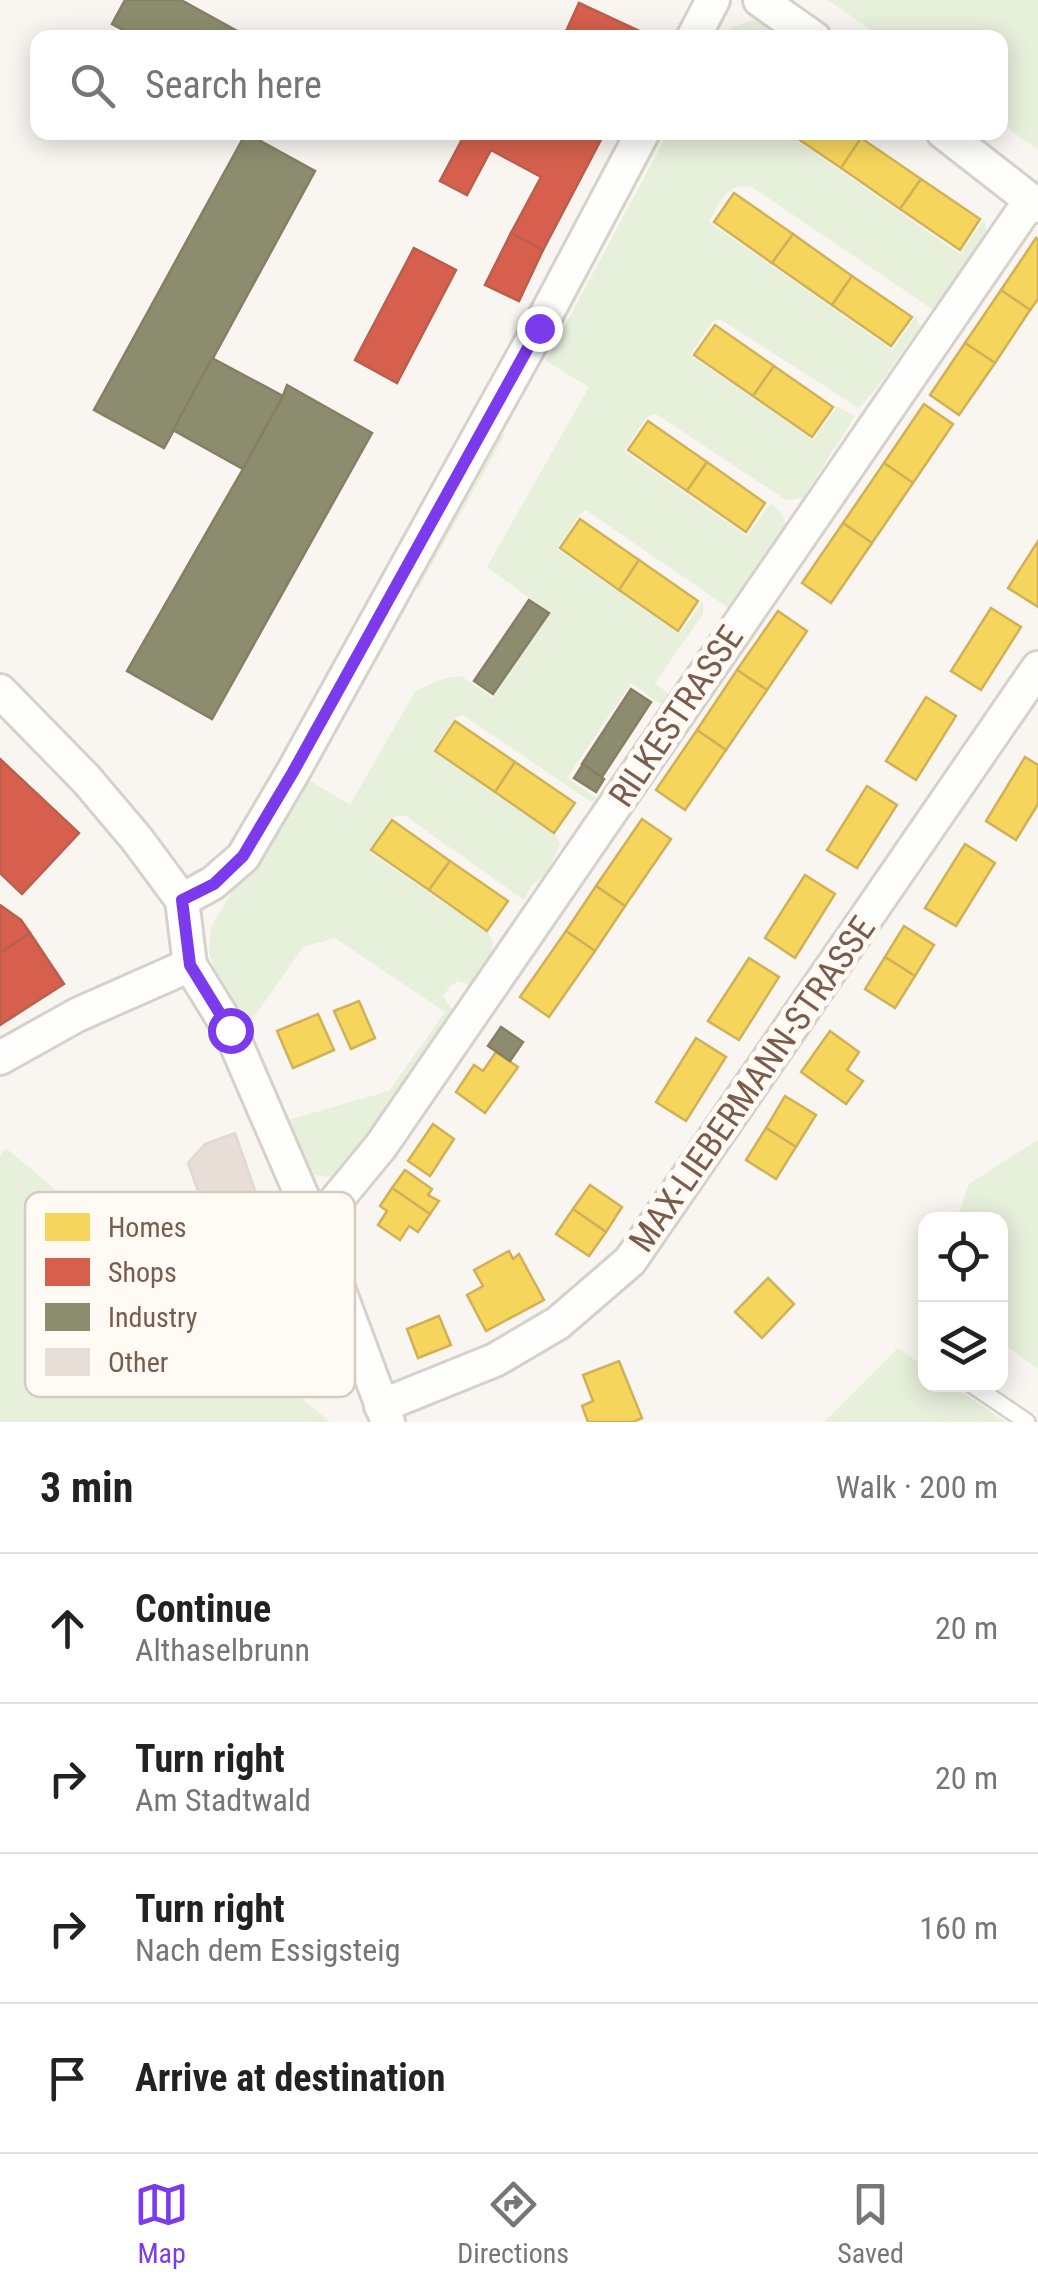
<!DOCTYPE html>
<meta charset="utf-8">
<style>
:root{--surface:#fff;--page:#f6f6f6;--text:#222;--muted:#767676;--line:#e0e0e0;--accent:#7c3aed}
body{margin:0;font-family:"Roboto Condensed",sans-serif;background:var(--page);color:var(--text)}
.controls{position:absolute;right:30px;bottom:30px;display:grid;overflow:hidden;border-radius:20px;box-shadow:0 5px 25px #0003}
.controls button{width:90px;height:90px;display:grid;place-items:center;padding:0;border:0;border-bottom:2px solid var(--line);background:var(--surface);color:var(--text);font:50px sans-serif}
.stop{position:absolute;width:30px;height:30px;margin:-22px;border:8px solid #7c3aed;border-radius:50%;background:#fff}
.stop.end{background:#7c3aed;border-color:#fff;box-shadow:0 2px 10px #0008}
.list{margin:0;padding:0;list-style:none}
h2{display:flex;justify-content:space-between;align-items:center;height:130px;margin:0;padding:0 40px;font-size:42px}
h2 small{font-size:32px;font-weight:400;color:var(--muted)}
.list li{display:grid;grid-template-columns:65px 1fr auto;gap:30px;align-items:center;box-sizing:border-box;height:150px;padding:0 40px;border-top:2px solid var(--line)}
.list b{display:block;font-size:38px;white-space:nowrap}
.list p{margin:0;font-size:32px;white-space:nowrap;color:var(--muted)}
.list em{font-size:32px;font-style:normal;color:var(--muted)}
.icon{flex:none;width:55px;height:55px;fill:none;stroke:currentColor;stroke-width:2;stroke-linecap:round;stroke-linejoin:round}
.map{position:relative;flex:none;width:1038px;height:1422px;overflow:hidden}
.search{position:absolute;background:var(--surface);box-shadow:0 5px 25px #0003;left:30px;right:30px;top:30px;height:110px;display:flex;align-items:center;gap:25px;box-sizing:border-box;padding:0 35px;border-radius:20px;color:var(--muted);font-size:38px}
.sheet{height:730px;background:var(--surface)}
nav{display:flex;justify-content:space-around;align-items:center;box-sizing:border-box;height:140px;border-top:2px solid var(--line);background:var(--surface);font-size:28px;color:var(--muted)}
nav a{display:grid;justify-items:center;gap:5px}
nav .on{color:var(--accent)}
.map>svg:first-child{display:block}
.green{fill:#e7f0db}
.homes{fill:#f6d55c;stroke:#d1b158;stroke-width:2.5}
.shops{fill:#d6604d;stroke:#ba5f4d;stroke-width:2.5}
.industry{fill:#8c8c6e;stroke:#877e64;stroke-width:2.5}
.building{fill:#e6ded7;stroke:#e2d8d2;stroke-width:2.5}
.lines{fill:none;stroke-linecap:round;stroke-linejoin:round}
.service-casing{stroke:#d7d1cb;stroke-width:20}
.minor-casing{stroke:#d7d1cb;stroke-width:38}
.service{stroke:#fefefd;stroke-width:15}
.minor{stroke:#fefefd;stroke-width:32}
.route{stroke:#7c3aed;stroke-width:12}
.labels{text-anchor:middle;stroke-width:10;stroke-linejoin:round;paint-order:stroke}
.street-label{font-size:35px;fill:#7a5c4d;stroke:#fffaf3}
.key{fill:#fffaf3;stroke:#d7cbc1;stroke-width:2.5}
.key-label{font-size:28px;fill:#7a5c4d}
</style>
<div class="map">
<svg width="1038" height="1422" viewBox="0 0 1038 1422">
<rect width="100%" height="100%" fill="#f9f5f0"/>
<g class="green">
<path d="M 828,0 L 1038,0 L 1038,150 L 1001,123 L 1000,38 L 881,37 Z"/>
<path d="M 759,18 L 797,38 L 720,38 L 732,27 Z"/>
<path d="M 668,133 L 786,133 L 960,254 L 984,220 L 988,238 L 941,308 L 932,309 L 752,187 C 727,182 720,202 709,222 L 892,350 L 916,316 L 920,327 L 876,389 L 859,408 L 720,319 L 713,321 L 690,355 L 813,440 L 837,407 L 855,416 L 803,498 L 786,500 L 656,414 L 647,417 L 624,451 L 747,536 L 771,503 L 782,514 L 786,526 L 735,607 L 727,607 L 586,510 L 579,515 L 557,549 L 679,634 L 703,601 L 703,614 L 655,683 C 667,694 673,691 666,708 L 631,683 L 567,778 L 597,798 L 591,802 L 463,715 L 455,717 L 432,751 L 556,836 L 560,845 L 547,873 L 532,885 L 524,900 L 404,815 L 391,818 L 369,852 L 488,933 L 493,942 L 491,960 L 475,984 L 470,985 L 458,981 L 450,986 L 443,997 L 453,1010 L 453,1023 L 355,1161 C 336,1178 330,1180 305,1172 L 281,1122 L 389,1091 L 445,1012 L 335,938 L 303,947 L 245,1030 L 215,971 L 209,951 L 211,927 L 400,607 L 407,607 L 309,780 L 350,805 L 416,690 L 446,678 L 461,676 L 493,698 L 550,613 L 487,567 L 589,387 L 546,361 Z"/>
<path d="M 499,432 L 505,435 L 418,589 L 413,577 Z"/>
<path d="M 1038,1140 L 1038,1369 L 1001,1342 L 1000,1220 L 957,1219 L 969,1184 Z"/>
<path d="M 6,1148 L 330,1422 L 0,1422 L 0,1155 Z"/>
<path d="M 898,1348 L 925,1367 L 926,1384 L 951,1385 L 1006,1422 L 824,1422 Z"/>
</g>
<g class="homes">
<path d="M 788,132 L 853,132 L 861,138 L 841,168 Z"/>
<path d="M 861,138 L 921,179 L 900,209 L 841,168 Z"/>
<path d="M 921,179 L 980,219 L 960,250 L 900,209 Z"/>
<path d="M 734,193 L 793,234 L 772,263 L 714,222 Z"/>
<path d="M 793,234 L 852,276 L 832,305 L 772,263 Z"/>
<path d="M 1036,238 L 1038,240 L 1038,299 L 1030,310 L 1001,290 Z"/>
<path d="M 852,276 L 912,317 L 891,346 L 832,305 Z"/>
<path d="M 1001,290 L 1030,310 L 995,363 L 965,343 Z"/>
<path d="M 715,325 L 774,366 L 753,396 L 694,355 Z"/>
<path d="M 965,343 L 995,363 L 959,415 L 930,395 Z"/>
<path d="M 774,366 L 833,407 L 812,437 L 753,396 Z"/>
<path d="M 924,404 L 953,424 L 913,483 L 884,463 Z"/>
<path d="M 648,421 L 707,462 L 687,491 L 628,450 Z"/>
<path d="M 707,462 L 765,503 L 746,532 L 687,491 Z"/>
<path d="M 884,463 L 913,483 L 872,543 L 843,523 Z"/>
<path d="M 580,519 L 639,560 L 619,590 L 560,548 Z"/>
<path d="M 843,523 L 872,543 L 831,603 L 802,583 Z"/>
<path d="M 1038,541 L 1038,607 L 1008,588 Z"/>
<path d="M 639,560 L 698,601 L 678,631 L 619,590 Z"/>
<path d="M 991,608 L 1021,627 L 981,690 L 951,671 Z"/>
<path d="M 778,611 L 807,631 L 767,690 L 737,670 Z"/>
<path d="M 737,670 L 767,690 L 726,750 L 697,730 Z"/>
<path d="M 926,697 L 956,716 L 916,780 L 886,761 Z"/>
<path d="M 455,721 L 515,762 L 495,792 L 435,751 Z"/>
<path d="M 697,730 L 726,750 L 685,810 L 656,790 Z"/>
<path d="M 1025,757 L 1038,765 L 1038,804 L 1016,840 L 986,821 Z"/>
<path d="M 515,762 L 575,803 L 554,833 L 495,792 Z"/>
<path d="M 867,786 L 897,805 L 857,868 L 827,850 Z"/>
<path d="M 642,819 L 671,839 L 625,906 L 596,886 Z"/>
<path d="M 392,820 L 450,861 L 429,890 L 371,850 Z"/>
<path d="M 965,844 L 995,863 L 956,926 L 925,908 Z"/>
<path d="M 450,861 L 508,901 L 487,931 L 429,890 Z"/>
<path d="M 805,875 L 835,894 L 795,958 L 765,938 Z"/>
<path d="M 596,886 L 625,906 L 595,951 L 566,931 Z"/>
<path d="M 904,926 L 934,945 L 915,976 L 885,957 Z"/>
<path d="M 566,931 L 595,951 L 549,1017 L 520,997 Z"/>
<path d="M 885,957 L 915,976 L 895,1008 L 865,989 Z"/>
<path d="M 749,958 L 779,977 L 739,1040 L 708,1021 Z"/>
<path d="M 359,1001 L 375,1038 L 351,1049 L 334,1011 Z"/>
<path d="M 318,1014 L 334,1050 L 293,1068 L 277,1031 Z"/>
<path d="M 830,1031 L 859,1052 L 847,1070 L 863,1081 L 846,1104 L 801,1072 Z"/>
<path d="M 696,1038 L 726,1057 L 686,1121 L 656,1102 Z"/>
<path d="M 496,1052 L 518,1067 L 485,1113 L 456,1092 L 474,1065 L 483,1071 Z"/>
<path d="M 785,1096 L 816,1115 L 796,1147 L 766,1128 Z"/>
<path d="M 433,1124 L 454,1139 L 430,1176 L 408,1161 Z"/>
<path d="M 766,1128 L 796,1147 L 776,1179 L 746,1160 Z"/>
<path d="M 405,1170 L 432,1189 L 428,1195 L 439,1201 L 430,1214 L 392,1188 Z"/>
<path d="M 590,1185 L 622,1207 L 606,1232 L 573,1209 Z"/>
<path d="M 392,1188 L 430,1214 L 418,1232 L 409,1226 L 400,1240 L 378,1225 L 387,1211 L 380,1206 Z"/>
<path d="M 573,1209 L 606,1232 L 589,1256 L 556,1234 Z"/>
<path d="M 509,1251 L 513,1259 L 519,1254 L 544,1300 L 486,1331 L 467,1295 L 483,1286 L 474,1270 Z"/>
<path d="M 768,1278 L 794,1304 L 762,1338 L 735,1312 Z"/>
<path d="M 439,1316 L 451,1345 L 418,1358 L 407,1329 Z"/>
<path d="M 619,1361 L 642,1418 L 633,1422 L 588,1422 L 582,1406 L 593,1401 L 583,1375 Z"/>
</g>
<g class="shops">
<path d="M 579,3 L 652,37 L 651,38 L 563,38 Z"/>
<path d="M 466,132 L 605,132 L 543,250 L 511,233 L 541,177 L 491,150 L 467,195 L 440,181 Z"/>
<path d="M 511,233 L 543,250 L 519,301 L 485,285 Z"/>
<path d="M 414,248 L 456,270 L 397,383 L 355,360 Z"/>
<path d="M 0,759 L 79,833 L 22,894 L 0,873 Z"/>
<path d="M 0,905 L 21,920 L 30,933 L 0,953 Z"/>
<path d="M 30,933 L 64,984 L 0,1025 L 0,953 Z"/>
</g>
<g class="industry">
<path d="M 125,0 L 181,0 L 250,38 L 138,38 L 112,24 Z"/>
<path d="M 246,133 L 315,171 L 164,448 L 94,410 Z"/>
<path d="M 212,358 L 283,396 L 243,469 L 173,430 Z"/>
<path d="M 287,385 L 372,433 L 212,719 L 127,671 L 243,469 L 283,396 Z"/>
<path d="M 529,600 L 549,613 L 493,694 L 474,681 Z"/>
<path d="M 631,689 L 651,702 L 602,777 L 582,764 Z"/>
<path d="M 583,764 L 604,779 L 596,792 L 574,778 Z"/>
<path d="M 501,1027 L 523,1042 L 510,1061 L 488,1046 Z"/>
</g>
<path class="building" d="M 235,1133 L 273,1242 L 222,1259 L 188,1163 L 205,1144 Z"/>
<g class="lines">
<g class="service-casing">
<path id="service" d="M 971,1384 L 1027,1422"/>
</g>
<g class="minor-casing">
<g id="minor">
<path d="M 760,0 L 814,38"/>
<path d="M 693,38 L 713,0"/>
<path d="M 943,132 L 1038,206"/>
<path d="M 0,691 L 86,779 L 136,838 L 182,900 L 190,965 L 230,1030 L 315,1226 L 388,1422"/>
<path d="M 182,900 L 213,883 L 243,857 L 293,772 L 539,328 L 643,132"/>
<path d="M 0,1058 L 77,1015 L 190,965"/>
<path d="M 315,1226 L 381,1146 L 1030,201"/>
<path d="M 381,1406 L 495,1360 L 558,1323 L 630,1261 L 1038,668"/>
</g>
</g>
<use href="#service" class="service"/>
<use href="#minor" class="minor"/>
</g>
<g class="lines">
<path class="route" d="M 230,1030 L 190,965 L 182,900 L 214,884 L 243,856 L 293,772 L 539,328"/>
</g>
<g class="labels">
<g class="street-label">
<text transform="translate(676 716) rotate(-56)" y="12">RILKESTRASSE</text>
<text transform="translate(752 1084) rotate(-55)" y="12">MAX-LIEBERMANN-STRASSE</text>
</g>
</g>
<rect x="25" y="1192" width="330" height="205" rx="15" class="key"/>
<rect x="45" y="1213" width="45" height="28" fill="#f6d55c"/>
<rect x="45" y="1258" width="45" height="28" fill="#d6604d"/>
<rect x="45" y="1303" width="45" height="28" fill="#8c8c6e"/>
<rect x="45" y="1348" width="45" height="28" fill="#e6ded7"/>
<g class="key-label">
<text x="108" y="1237">Homes</text>
<text x="108" y="1282">Shops</text>
<text x="108" y="1327">Industry</text>
<text x="108" y="1372">Other</text>
</g>
</svg>
<div class="controls">
<button><svg class="icon" aria-label="locate" viewBox="0 0 24 24"><circle cx="12" cy="12" r="6"/><path d="M12 2v4M12 18v4M2 12h4M18 12h4"/></svg></button>
<button><svg class="icon" aria-label="layers" viewBox="0 0 24 24"><path d="M12 4l9 5-9 5-9-5zM3 14l9 5 9-5"/></svg></button>
</div>
<div class="stop" style="left:230px;top:1030px"></div>
<div class="stop end" style="left:539px;top:328px"></div>
<div class="search"><svg class="icon" aria-label="search" viewBox="0 0 24 24"><circle cx="10" cy="10" r="6"/><path d="M15 15l6 6"/></svg>Search here</div>
</div>
<section class="sheet">
<h2>3 min<small>Walk · 200 m</small></h2>
<ul class="list">
<li><svg class="icon" aria-label="ahead" viewBox="0 0 24 24"><path d="M12 20V5M6 11l6-6 6 6"/></svg><div><b>Continue</b><p>Althaselbrunn</p></div><em>20 m</em></li>
<li><svg class="icon" aria-label="right" viewBox="0 0 24 24"><path d="M7 20v-9h11M14 6l5 5-5 5"/></svg><div><b>Turn right</b><p>Am Stadtwald</p></div><em>20 m</em></li>
<li><svg class="icon" aria-label="right" viewBox="0 0 24 24"><path d="M7 20v-9h11M14 6l5 5-5 5"/></svg><div><b>Turn right</b><p>Nach dem Essigsteig</p></div><em>160 m</em></li>
<li><svg class="icon" aria-label="arrive" viewBox="0 0 24 24"><path d="M6 21V4h12l-3 4 3 4H6"/></svg><div><b>Arrive at destination</b></div></li>
</ul>
</section>
<nav>
<a class="on"><svg class="icon" aria-label="map" viewBox="0 0 24 24"><path d="M3 6l6-2 6 2 6-2v14l-6 2-6-2-6 2zM9 4v14M15 6v14"/></svg>Map</a>
<a><svg class="icon" aria-label="directions" viewBox="0 0 24 24"><path d="M12 3l9 9-9 9-9-9zM9 14v-3h6M13 9l2 2-2 2"/></svg>Directions</a>
<a><svg class="icon" aria-label="saved" viewBox="0 0 24 24"><path d="M7 4h10v16l-5-4-5 4z"/></svg>Saved</a>
</nav>
